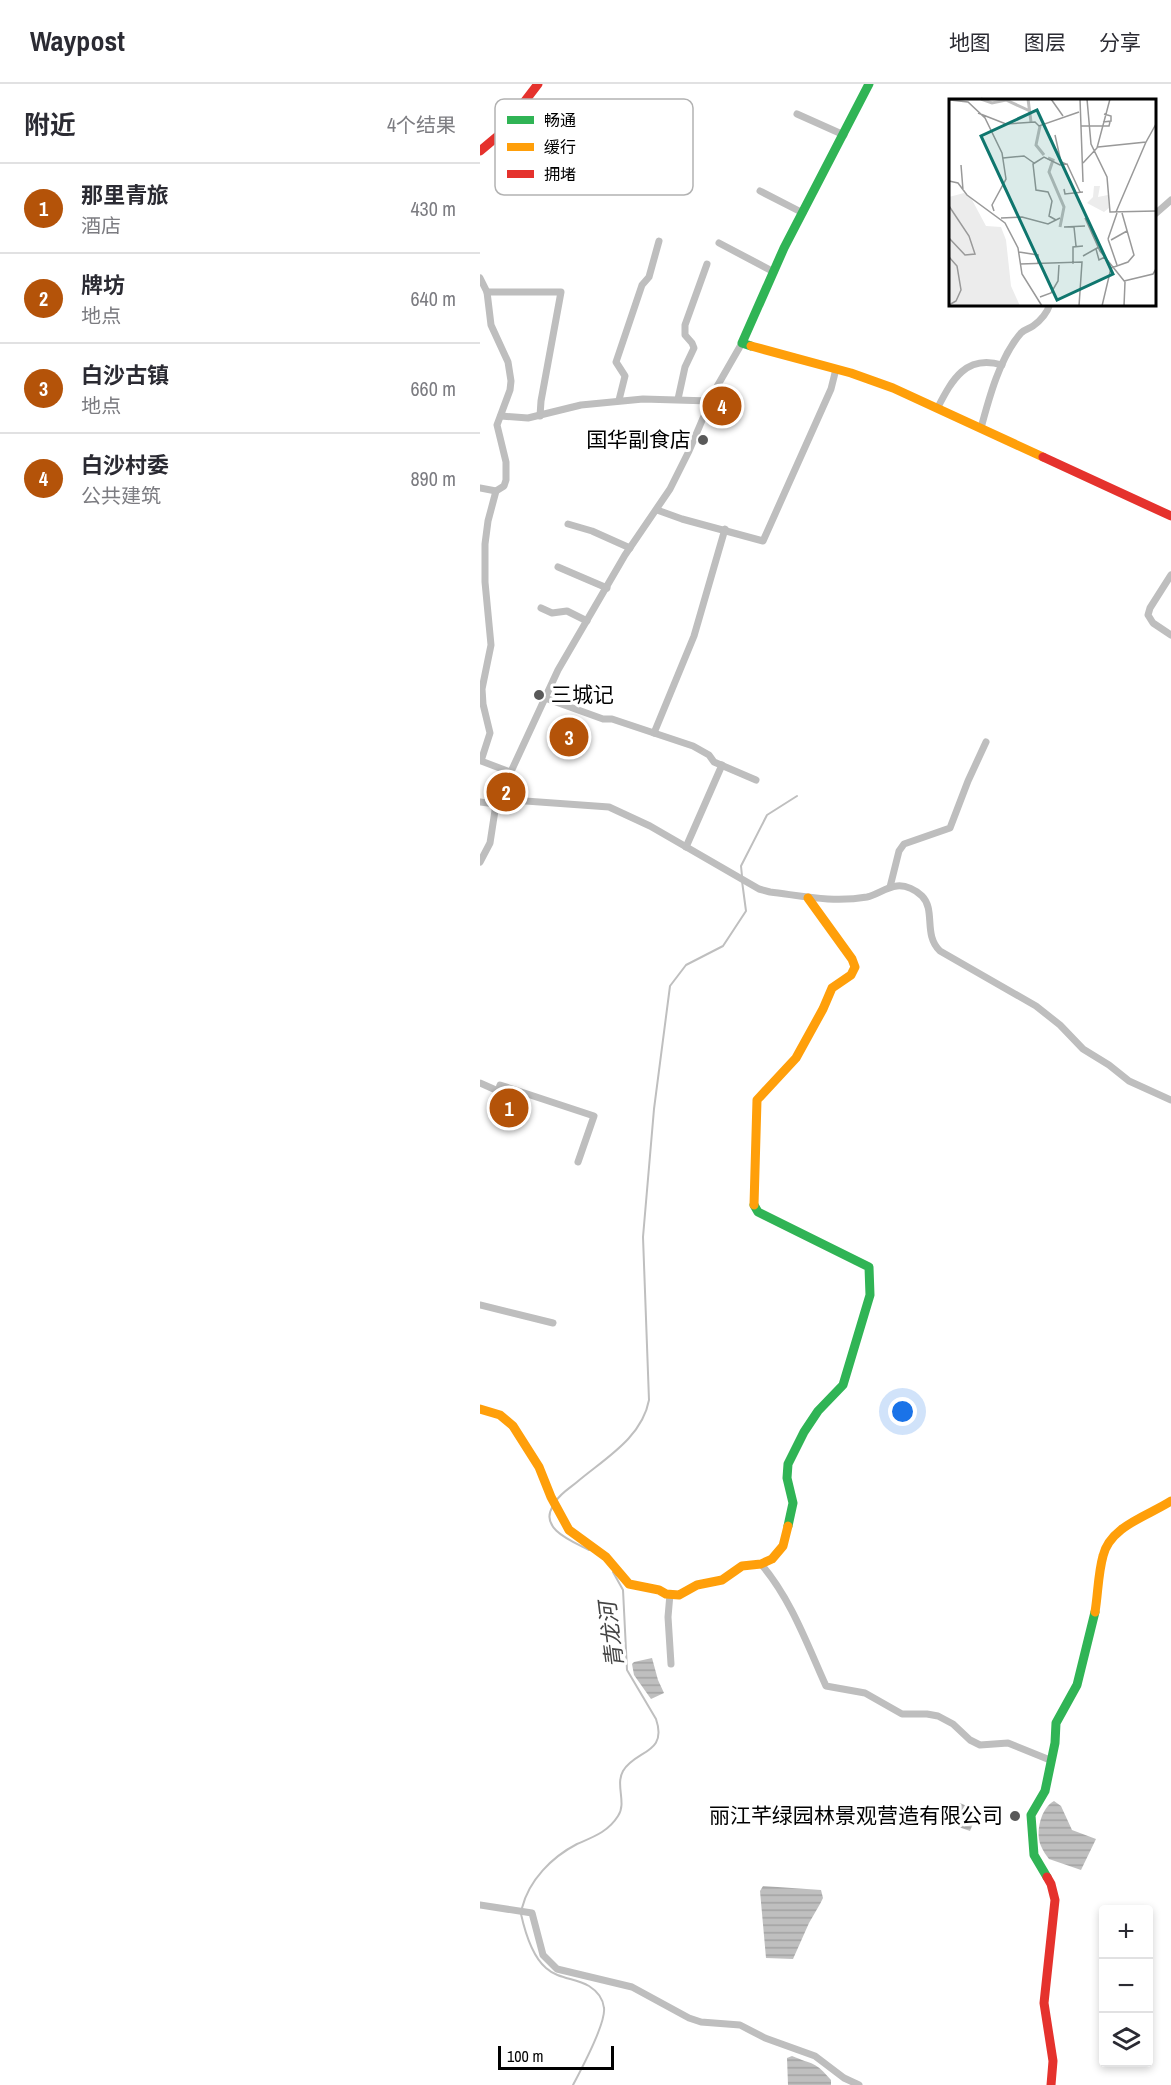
<!DOCTYPE html>
<html lang="zh">
<meta charset="utf-8">
<style>
:root{--surface:#fff;--page:#f7f7f7;--text:#2b2b33;--muted:#7c7c81;--line:#e1e1e2;--accent:#b45309}
body{margin:0;font-family:"Archivo Narrow","Noto Sans SC",sans-serif;background:var(--page);color:var(--text)}
.controls{position:absolute;right:18px;bottom:18px;display:grid;overflow:hidden;border-radius:6px;box-shadow:0 3px 9px #0003}
.controls button{width:54px;height:54px;display:grid;place-items:center;padding:0;border:0;border-bottom:2px solid var(--line);background:var(--surface);color:var(--text);font:30px sans-serif}
.scale{position:absolute;left:18px;bottom:15px;width:116px;box-sizing:border-box;padding-left:6px;border:3px solid #000;border-top:0;font-size:16px;line-height:21px;white-space:nowrap;color:#000;-webkit-text-stroke:4px #fff;paint-order:stroke}
.you{position:absolute;left:423px;top:1328px;width:21px;height:21px;margin:-15px;border:4px solid #fff;border-radius:50%;background:#1a73e8;box-shadow:0 0 0 9px #1a73e833}
.badge{display:grid;place-items:center;width:39px;height:39px;border-radius:50%;background:var(--accent);color:#fff;font-size:20px;font-weight:700}
.pin{position:absolute;translate:-50% -50%;border:3px solid #fff;box-shadow:0 2px 6px #0006}
.list{margin:0;padding:0;list-style:none}
h2{display:flex;justify-content:space-between;align-items:center;height:78px;margin:0;padding:0 24px;font-size:26px}
h2 small{font-size:20px;font-weight:400;color:var(--muted)}
.list li{display:grid;grid-template-columns:39px 1fr auto;gap:18px;align-items:center;box-sizing:border-box;height:90px;padding:0 24px;border-top:2px solid var(--line)}
.list b{display:block;font-size:22px;white-space:nowrap}
.list p{margin:0;font-size:20px;white-space:nowrap;color:var(--muted)}
.list em{font-size:20px;font-style:normal;color:var(--muted)}
.icon{flex:none;width:33px;height:33px;fill:none;stroke:currentColor;stroke-width:2;stroke-linecap:round;stroke-linejoin:round}
.map{position:relative;flex:none;width:691px;height:2001px;overflow:hidden}
header{display:flex;align-items:center;gap:36px;box-sizing:border-box;height:84px;padding:0 30px;background:var(--surface);border-bottom:2px solid var(--line)}
header strong{font-size:28px}
nav{display:flex;gap:33px;margin-inline-start:auto;font-size:21px}
main{display:flex}
aside{flex:1;background:var(--surface)}
.map>svg:first-child{display:block}
.water{fill:url(#water-rules)}
.lines{fill:none;stroke-linecap:round;stroke-linejoin:round}
.stream{stroke:#bfbfbf;stroke-width:2}
.street{stroke:#bebebe;stroke-width:7}
.fast{stroke:#30b455;stroke-width:9}
.slow{stroke:#ff9f0a;stroke-width:9}
.jam{stroke:#e5322d;stroke-width:9}
.poi-dot{fill:#595959;stroke:#fff;stroke-width:2}
.labels{text-anchor:middle;stroke-width:6;stroke-linejoin:round;paint-order:stroke}
.poi-label{font-size:21px;fill:#000;stroke:#fff;text-anchor:end}
.water-label{font-size:22px;font-style:italic;fill:#444;stroke:#fff}
.inset-river{fill:none;stroke:#bfbfbf;stroke-width:3}
.inset-road{fill:none;stroke:#999;stroke-width:1.5}
.view{fill:#0f766e;fill-opacity:0.15;stroke:#0f766e;stroke-width:3}
.inset-edge{fill:none;stroke:#000;stroke-width:3}
.key{fill:#fff;stroke:#b2b2b2;stroke-width:1.5}
.key-label{font-size:16px;fill:#000}
</style>
<header>
<strong>Waypost</strong>
<nav><a>地图</a><a>图层</a><a>分享</a></nav>
</header>
<main>
<aside>
<h2>附近<small>4个结果</small></h2>
<ul class="list">
<li><span class="badge">1</span><div><b>那里青旅</b><p>酒店</p></div><em>430 m</em></li>
<li><span class="badge">2</span><div><b>牌坊</b><p>地点</p></div><em>640 m</em></li>
<li><span class="badge">3</span><div><b>白沙古镇</b><p>地点</p></div><em>660 m</em></li>
<li><span class="badge">4</span><div><b>白沙村委</b><p>公共建筑</p></div><em>890 m</em></li>
</ul>
</aside>
<div class="map">
<svg width="691" height="2001" viewBox="0 0 691 2001">
<defs>
<pattern id="water-rules" width="6" height="5" patternUnits="userSpaceOnUse" patternTransform="scale(1.5)"><rect width="6" height="5" fill="#bfbfbf"/><path d="M0 2.5h6" fill="none" stroke="#a2a2a2"/></pattern>
</defs>
<rect width="100%" height="100%" fill="#fff"/>
<g class="water">
<path d="M 172,1574 L 178,1596 L 184,1609 L 171,1615 L 154,1591 L 152,1580 L 154,1578 Z"/>
<path d="M 574,1717 L 581,1722 L 592,1746 L 616,1755 L 601,1786 L 569,1775 C 566,1771 563,1767 561,1762 C 555,1748 561,1724 574,1717 Z"/>
<path d="M 480,1719 L 498,1727 L 490,1747 L 470,1740 L 477,1720 Z"/>
<path d="M 283,1802 L 341,1806 L 343,1814 L 340,1820 L 329,1839 L 313,1875 L 286,1874 L 280,1807 Z"/>
<path d="M 312,1972 C 333,1981 335,1977 351,1996 L 351,2001 L 308,2001 L 307,1974 Z"/>
</g>
<g class="lines">
<g class="stream">
<path d="M 262,792 L 261,782 L 287,731 L 317,712"/>
<path d="M 76,1417 C 81,1409 90,1404 97,1398 C 124,1375 162,1354 169,1316 L 163,1153 L 174,1025 L 190,902 L 206,881 L 243,862 L 266,827 L 262,797"/>
<path d="M 73,1422 C 58,1445 94,1458 109,1466"/>
<path d="M 42,1824 C 49,1796 72,1773 97,1760 C 113,1753 128,1748 138,1732 C 147,1719 135,1701 143,1687 C 155,1666 188,1670 176,1635 L 147,1586 L 143,1506 L 133,1488"/>
<path d="M 41,1830 C 45,1848 52,1872 66,1884 C 78,1895 95,1894 109,1902 C 117,1907 123,1914 124,1924 C 126,1939 101,1986 93,2001"/>
</g>
<g class="street">
<path d="M 317,30 L 364,51"/>
<path d="M 280,107 L 323,129"/>
<path d="M 674,131 L 691,116"/>
<path d="M 239,159 L 294,188"/>
<path d="M 0,194 L 7,208 L 11,241 L 28,278 L 31,297 L 30,306 L 17,341 L 26,378 L 26,396 L 24,402 L 16,407 L 8,437 L 5,460 L 5,498 L 11,561 L 2,605 L 3,620 L 10,649 L 1,677 L 30,688"/>
<path d="M 7,208 L 81,208 L 61,317 L 60,332"/>
<path d="M 198,315 L 205,283 L 214,264 L 212,259 L 205,251 L 205,241 L 227,180"/>
<path d="M 139,316 L 145,292 L 136,278 L 162,201 L 169,193 L 179,157"/>
<path d="M 458,323 C 472,296 486,270 522,281"/>
<path d="M 21,332 L 48,334 L 101,321 L 163,315 L 230,317"/>
<path d="M 501,344 C 509,314 520,273 541,249 C 545,245 549,245 553,242 C 560,237 567,229 570,220"/>
<path d="M 0,404 L 16,407"/>
<path d="M 177,426 L 202,435 L 283,457 L 351,305 L 356,285"/>
<path d="M 88,440 L 112,447 L 150,464"/>
<path d="M 78,483 L 127,504"/>
<path d="M 691,491 L 670,524 L 668,531 L 673,539 L 691,551"/>
<path d="M 61,524 L 72,529 L 87,527 L 107,537"/>
<path d="M 65,614 L 123,635 L 132,635 L 213,662 L 229,671 L 234,678 L 276,696"/>
<path d="M 174,649 L 214,552 L 245,445"/>
<path d="M 18,715 L 129,723 L 170,742 L 279,805 L 290,808 C 323,812 353,819 387,813 C 397,811 406,803 417,802 C 426,801 436,806 442,812 C 456,826 443,851 460,867 L 556,922 L 580,941 L 603,965 L 629,981 L 649,997 L 691,1016"/>
<path d="M 0,718 L 16,720"/>
<path d="M 206,763 L 242,681"/>
<path d="M 0,778 L 10,759 L 16,720 L 78,586 L 145,471 L 190,405 L 209,367 L 235,306 L 262,259"/>
<path d="M 410,803 L 419,767 L 424,760 L 470,744 L 488,697 L 506,658"/>
<path d="M 0,999 L 18,1007 L 20,1001 L 114,1032 L 98,1078"/>
<path d="M 0,1221 L 73,1239"/>
<path d="M 281,1480 C 311,1515 327,1560 346,1602 L 385,1609 L 422,1630 L 447,1630 L 458,1632 L 473,1640 L 490,1656 L 500,1661 L 528,1659 L 570,1676"/>
<path d="M 190,1510 L 188,1533 L 191,1580"/>
<path d="M 0,1821 L 52,1829 L 63,1871 L 77,1885 L 152,1903 L 209,1934 L 221,1938 L 260,1941 L 285,1954 L 335,1972 L 364,1994 L 379,2001"/>
</g>
<g class="fast">
<path d="M 271,262 L 262,259 L 304,164 L 389,0"/>
<path d="M 274,1121 L 278,1128 L 389,1183 L 390,1211 L 363,1301 L 338,1327 L 324,1348 L 308,1380 L 307,1394 L 313,1419 L 308,1442"/>
<path d="M 567,1793 L 554,1771 L 551,1731 L 565,1707 L 575,1659 L 576,1639 L 597,1601 L 615,1528"/>
</g>
<g class="slow">
<path d="M 271,262 L 371,289 L 413,304 L 563,373"/>
<path d="M 274,1121 L 277,1016 L 316,974 L 343,925 L 352,904 L 371,891 L 375,883 L 372,875 L 328,814"/>
<path d="M 0,1325 L 20,1331 L 33,1342 L 59,1383 L 71,1413 L 89,1446 L 126,1473 L 149,1500 L 179,1506 L 186,1510 L 199,1511 L 217,1501 L 242,1496 L 262,1482 L 281,1480 L 292,1475 L 303,1462 L 308,1442"/>
<path d="M 615,1528 C 618,1510 618,1490 623,1472 C 630,1442 668,1432 691,1417"/>
</g>
<g class="jam">
<path d="M 0,67 L 19,51 L 58,0"/>
<path d="M 563,373 L 691,432"/>
<path d="M 567,1793 L 571,1800 L 575,1816 L 564,1919 L 573,1977 L 571,2001"/>
</g>
</g>
<g class="poi-dot">
<circle cx="223" cy="356" r="6"/>
<circle cx="59" cy="611" r="6"/>
<circle cx="535" cy="1732" r="6"/>
</g>
<g class="labels">
<g class="poi-label">
<text x="211" y="363">国华副食店</text>
<text x="71" y="618" text-anchor="start">三城记</text>
<text x="523" y="1739">丽江芊绿园林景观营造有限公司</text>
</g>
<g class="water-label">
<text transform="translate(131 1551) rotate(-97)" y="8">青龙河</text>
</g>
</g>
<g transform="translate(469 15)">
<rect width="207" height="207" fill="#fff"/>
<path d="M 15,94 L 22,99 L 37,127 L 52,128 L 57,141 L 62,187 L 71,207 L 0,207 L 0,98 Z" fill="#ececec"/>
<path d="M 145,87 L 151,87 L 149,98 L 159,96 L 160,109 L 155,113 L 138,104 L 144,98 Z" fill="#ececec"/>
<path class="inset-river" d="M 32,0 L 43,4 L 57,1 L 81,12M 79,0 L 82,23M 91,27 L 87,46 L 95,56M 99,59 L 104,61 L 100,73 L 115,108 L 111,128"/>
<path class="inset-road" d="M 102,0 L 114,17M 131,0 L 134,83M 138,0 L 142,45 L 158,78 L 161,113 L 207,112M 1,1 L 19,3 L 36,19 L 53,54 L 57,80 L 43,106 L 45,112M 29,14 L 57,25 L 86,23 L 90,27 L 130,13M 154,23 L 162,22 L 162,17 L 155,15M 132,27 L 160,27 L 161,23M 106,36 L 112,63 L 117,65M 149,48 L 197,43 L 207,25M 54,59 L 75,57 L 85,64M 134,64 L 148,49 L 161,0M 12,66 L 14,91M 0,82 L 9,84 L 18,96 L 56,124 L 69,149 L 73,175 L 93,207M 115,90 L 116,95 L 134,93M 0,107 L 20,137 L 26,155 L 16,156 L 0,139M 167,113 L 197,43M 52,119 L 73,118 L 99,125 L 111,119M 136,119 L 151,152 L 176,183 L 175,207M 107,121 L 100,117 L 103,102 L 99,93 L 87,91 L 84,65 L 95,58 L 111,66 L 118,65 L 131,93M 115,128 L 136,127M 125,128 L 127,147M 159,140 L 168,166M 159,140 L 168,114M 162,141 L 178,132M 147,150 L 150,161 L 156,158M 70,153 L 89,156 L 89,165M 134,157 L 150,148M 0,158 L 8,167 L 12,191 L 7,202 L 0,206M 71,165 L 133,163 L 130,207M 124,165 L 124,148 L 134,147M 175,182 L 204,175 L 207,170M 91,198 L 102,194 L 109,182 L 110,166M 153,207 L 162,169 L 179,163 L 185,156 L 173,114"/>
<path class="view" d="M 88,11 L 164,175 L 108,201 L 32,37 Z"/>
<rect width="207" height="207" class="inset-edge"/>
</g>
<rect x="15" y="15" width="198" height="96" rx="9" class="key"/>
<rect x="27" y="32" width="27" height="8" fill="#30b455"/>
<rect x="27" y="59" width="27" height="8" fill="#ff9f0a"/>
<rect x="27" y="86" width="27" height="8" fill="#e5322d"/>
<g class="key-label">
<text x="64" y="42">畅通</text>
<text x="64" y="69">缓行</text>
<text x="64" y="96">拥堵</text>
</g>
</svg>
<div class="controls">
<button>+</button>
<button>−</button>
<button><svg class="icon" aria-label="layers" viewBox="0 0 24 24"><path d="M12 4l9 5-9 5-9-5zM3 14l9 5 9-5"/></svg></button>
</div>
<div class="scale">100 m</div>
<div class="you"></div>
<div class="pin badge" style="left:29px;top:1024px">1</div>
<div class="pin badge" style="left:26px;top:708px">2</div>
<div class="pin badge" style="left:89px;top:653px">3</div>
<div class="pin badge" style="left:242px;top:322px">4</div>
</div>
</main>
